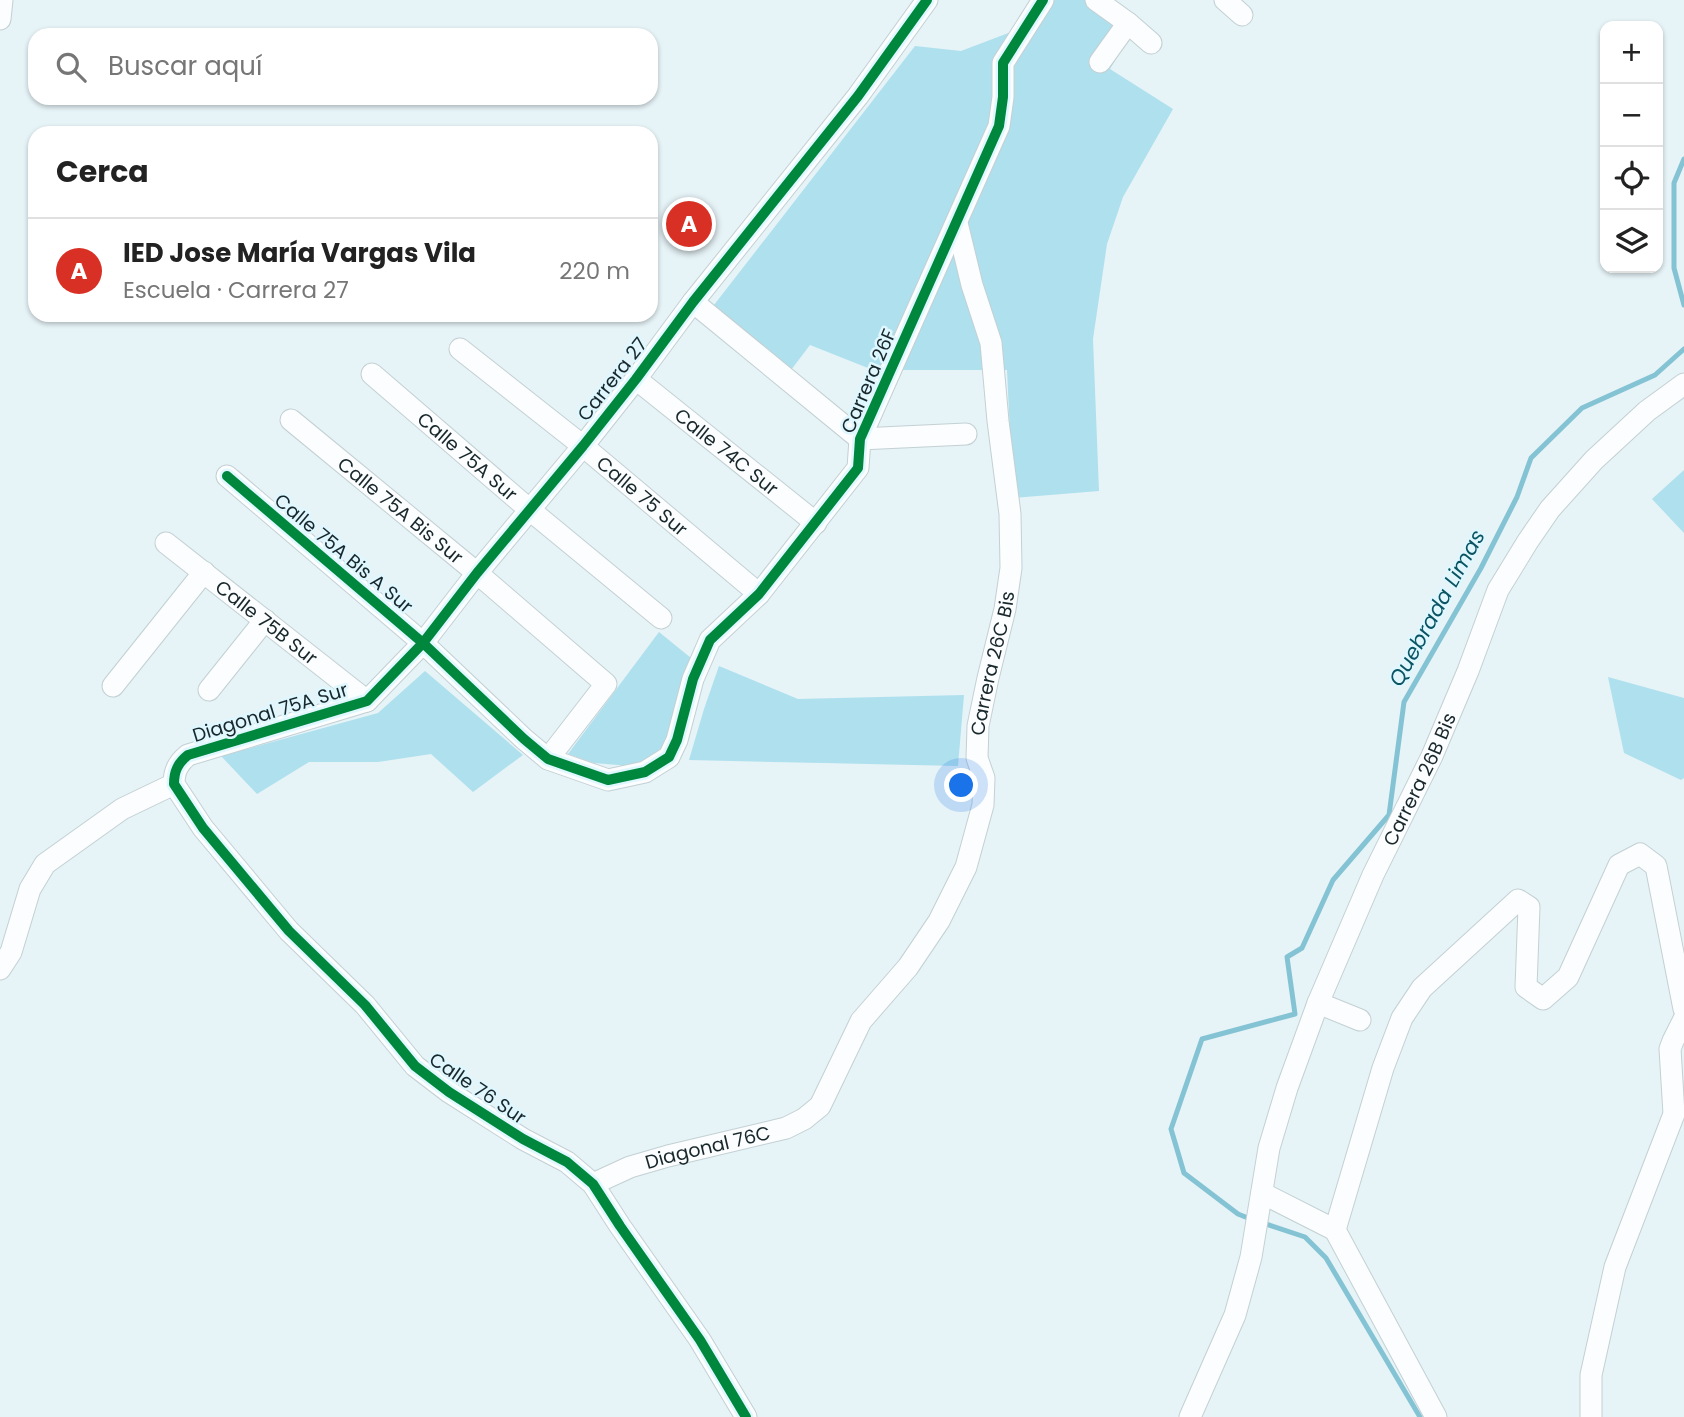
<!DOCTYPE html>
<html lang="es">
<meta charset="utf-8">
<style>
:root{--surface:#fff;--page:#f2f2f2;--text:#222;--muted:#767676;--line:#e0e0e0;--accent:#d93025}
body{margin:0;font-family:Poppins,sans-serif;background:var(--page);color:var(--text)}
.controls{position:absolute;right:21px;top:21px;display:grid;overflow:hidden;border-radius:14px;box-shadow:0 2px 5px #0004}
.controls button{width:63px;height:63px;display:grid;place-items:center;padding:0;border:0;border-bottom:2px solid var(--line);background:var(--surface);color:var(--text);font:35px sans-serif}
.you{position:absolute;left:962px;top:786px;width:24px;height:24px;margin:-18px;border:5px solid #fff;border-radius:50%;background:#1a73e8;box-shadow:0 0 0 10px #1a73e833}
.badge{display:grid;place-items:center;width:46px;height:46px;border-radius:50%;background:var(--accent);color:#fff;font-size:23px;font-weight:700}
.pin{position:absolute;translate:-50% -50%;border:4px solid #fff;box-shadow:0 2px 7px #0006}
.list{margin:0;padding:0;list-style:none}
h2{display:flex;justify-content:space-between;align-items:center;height:91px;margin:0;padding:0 28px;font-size:30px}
h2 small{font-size:23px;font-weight:400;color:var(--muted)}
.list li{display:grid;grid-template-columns:46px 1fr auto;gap:21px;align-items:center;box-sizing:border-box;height:105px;padding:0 28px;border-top:2px solid var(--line)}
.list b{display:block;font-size:26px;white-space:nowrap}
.list p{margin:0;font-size:23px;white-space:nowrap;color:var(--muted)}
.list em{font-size:23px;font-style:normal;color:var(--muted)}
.icon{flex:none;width:38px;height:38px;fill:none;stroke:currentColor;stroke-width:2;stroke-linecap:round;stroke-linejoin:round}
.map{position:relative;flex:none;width:1684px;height:1417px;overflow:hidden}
.search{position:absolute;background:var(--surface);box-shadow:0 2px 5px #0004;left:28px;top:28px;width:630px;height:77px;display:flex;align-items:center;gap:18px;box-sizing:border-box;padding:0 24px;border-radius:21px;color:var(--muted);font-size:26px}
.panel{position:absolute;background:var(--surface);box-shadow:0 2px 5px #0004;left:28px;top:126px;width:630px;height:196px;border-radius:21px}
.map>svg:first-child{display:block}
.green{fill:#afe0ed}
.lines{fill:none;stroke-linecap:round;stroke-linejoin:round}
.stream{stroke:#84c3d3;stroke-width:5}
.minor-casing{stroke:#c3d0d4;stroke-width:23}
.minor{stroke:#fbfdfe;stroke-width:21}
.cycleway-casing{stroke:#dff7fe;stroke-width:15}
.cycleway{stroke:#00873e;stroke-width:10}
.labels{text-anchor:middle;stroke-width:5;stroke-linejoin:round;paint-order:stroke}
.street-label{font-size:19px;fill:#18272b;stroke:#dff7fe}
.water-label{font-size:21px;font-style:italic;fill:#0a5463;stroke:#dff7fe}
</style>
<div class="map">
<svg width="1684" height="1417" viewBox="0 0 1684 1417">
<rect width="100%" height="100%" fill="#e6f3f7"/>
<g class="green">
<path d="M 1034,0 L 1086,0 L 1133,30 L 1110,69 L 1173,109 L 1123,197 L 1107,244 L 1093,339 L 1099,491 L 1013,498 L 1007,370 L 873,370 L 810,345 L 791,370 L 714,305 L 915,46 L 961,51 L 1011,32 Z"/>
<path d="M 1684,470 L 1684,533 L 1652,499 Z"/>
<path d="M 659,632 L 691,658 L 672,738 L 650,758 L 630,766 L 594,763 L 568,754 Z"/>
<path d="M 719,666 L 798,699 L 964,695 L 958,766 L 689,760 L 704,709 Z"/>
<path d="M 425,671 L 523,755 L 473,792 L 431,754 L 378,762 L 309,762 L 257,794 L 221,756 L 378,713 Z"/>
<path d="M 1608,677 L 1684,698 L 1684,778 L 1681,780 L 1624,753 Z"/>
</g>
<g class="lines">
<g class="stream">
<path d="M 1684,159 L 1674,183 L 1674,268 L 1684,305"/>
<path d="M 1253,1220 L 1238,1214 L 1184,1173 L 1171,1129 L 1202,1039 L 1295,1014 L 1287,957 L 1302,948 L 1333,880 L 1389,815 L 1404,702 L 1481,568 L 1517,497 L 1531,458 L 1582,408 L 1655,375 L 1684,349"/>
<path d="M 1263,1223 L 1305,1237 L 1326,1258 L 1420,1417"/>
</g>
<g class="minor-casing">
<g id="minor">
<path d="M 1096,0 L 1128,23 L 1100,62"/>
<path d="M 1225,0 L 1242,15"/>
<path d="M 0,19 L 2,0"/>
<path d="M 1128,23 L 1151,43"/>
<path d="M 693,302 L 860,439"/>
<path id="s1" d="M 460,349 L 583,446 L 759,594"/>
<path id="s2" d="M 372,374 L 530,510 L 661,618"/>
<path id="s3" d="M 636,379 L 816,523"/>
<path id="s4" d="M 291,420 L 477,573 L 606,684 L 548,759"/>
<path d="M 860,439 L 966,434"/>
<path d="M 227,476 L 423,643 L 524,739 L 548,759 L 608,780 L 645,772 L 669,757 L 677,740 L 693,679 L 710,640 L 759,594 L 858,468 L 860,439 L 999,126 L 1003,97 L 1003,63 L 1043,0"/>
<path id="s5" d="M 166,543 L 367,701"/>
<path d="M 113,686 L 204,572"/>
<path d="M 209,690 L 265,620"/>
<path d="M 0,969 L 11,952 L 30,889 L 45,864 L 122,809 L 174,784"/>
<path d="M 1318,1003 L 1360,1020"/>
<path id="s6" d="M 593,1184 L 630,1167 L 668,1156 L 786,1128 L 804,1119 L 820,1106 L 861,1021 L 908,967 L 939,921 L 966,867 L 983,805 L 984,778 L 977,758 L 978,726 L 988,678 L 1005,609 L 1011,568 L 1010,514 L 998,421 L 991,343 L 972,285 L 957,223"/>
<path d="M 1262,1193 L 1335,1230 L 1436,1417"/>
<path d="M 1335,1230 L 1383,1068 L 1402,1018 L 1422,988 L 1518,900 L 1529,907 L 1526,987 L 1543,999 L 1568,977 L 1619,865 L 1640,854 L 1656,866 L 1684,1009"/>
<path d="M 746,1417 L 700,1340 L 620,1226 L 593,1184 L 567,1162 L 523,1139 L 449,1092 L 415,1066 L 365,1005 L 289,931 L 203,828 L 174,784 C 174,771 178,763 188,755 L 367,701 L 423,643 L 477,573 L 583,446 L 636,379 L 693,302 L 858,96 L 927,0"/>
<path id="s7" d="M 1190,1417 L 1235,1315 L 1251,1257 L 1269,1148 L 1287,1088 L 1318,1003 L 1373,875 L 1432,756 L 1468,671 L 1498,590 L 1528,541 L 1550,509 L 1594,460 L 1647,411 L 1684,384"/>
<path d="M 1591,1417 L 1591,1375 L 1615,1267 L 1674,1114 L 1670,1049 L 1673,1041 L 1684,1019"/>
</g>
</g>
<use href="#minor" class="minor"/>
<g class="cycleway-casing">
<g id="cycleway">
<path d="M 227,476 L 423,643 L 524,739 L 548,759 L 608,780 L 645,772 L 669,757 L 677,740 L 693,679 L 710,640 L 759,594 L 858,468 L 860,439 L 999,126 L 1003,97 L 1003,63 L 1043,0"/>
<path d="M 746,1417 L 700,1340 L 620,1226 L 593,1184 L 567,1162 L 523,1139 L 449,1092 L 415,1066 L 365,1005 L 289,931 L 203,828 L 174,784 C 174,771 178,763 188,755 L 367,701 L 423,643 L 477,573 L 583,446 L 636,379 L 693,302 L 858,96 L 927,0"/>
</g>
</g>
<use href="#cycleway" class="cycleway"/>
</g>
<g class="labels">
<g class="street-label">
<text transform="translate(612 379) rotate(-52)" y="7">Carrera 27</text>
<text transform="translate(868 381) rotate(-67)" y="7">Carrera 26F</text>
<text dy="7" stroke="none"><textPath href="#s3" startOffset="116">Calle 74C Sur</textPath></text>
<text dy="7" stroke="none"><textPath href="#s2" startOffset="126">Calle 75A Sur</textPath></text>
<text dy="7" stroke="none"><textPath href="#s1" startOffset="234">Calle 75 Sur</textPath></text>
<text dy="7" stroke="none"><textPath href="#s4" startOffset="142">Calle 75A Bis Sur</textPath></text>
<text transform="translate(344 553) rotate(40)" y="7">Calle 75A Bis A Sur</text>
<text dy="7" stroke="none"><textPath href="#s5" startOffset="128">Calle 75B Sur</textPath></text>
<text dy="7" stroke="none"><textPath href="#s6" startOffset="733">Carrera 26C Bis</textPath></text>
<text transform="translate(270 712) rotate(-17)" y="7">Diagonal 75A Sur</text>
<text dy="7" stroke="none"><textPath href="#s7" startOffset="681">Carrera 26B Bis</textPath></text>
<text transform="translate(478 1088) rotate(34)" y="7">Calle 76 Sur</text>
<text dy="7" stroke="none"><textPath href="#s6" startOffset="121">Diagonal 76C</textPath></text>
</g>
<g class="water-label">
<text transform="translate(1437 608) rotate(-61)" y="7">Quebrada Limas</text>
</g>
</g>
</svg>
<div class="controls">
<button>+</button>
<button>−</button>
<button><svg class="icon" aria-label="locate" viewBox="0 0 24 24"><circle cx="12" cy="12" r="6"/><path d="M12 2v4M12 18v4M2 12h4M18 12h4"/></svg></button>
<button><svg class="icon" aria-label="layers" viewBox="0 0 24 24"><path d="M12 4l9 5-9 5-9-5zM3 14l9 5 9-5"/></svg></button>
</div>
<div class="you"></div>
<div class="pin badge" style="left:689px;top:224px">A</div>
<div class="search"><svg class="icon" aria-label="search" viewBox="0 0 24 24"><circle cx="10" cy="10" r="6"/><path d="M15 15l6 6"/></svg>Buscar aquí</div>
<section class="panel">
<h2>Cerca<small></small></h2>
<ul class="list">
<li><span class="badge">A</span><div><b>IED Jose María Vargas Vila</b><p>Escuela · Carrera 27</p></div><em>220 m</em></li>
</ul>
</section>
</div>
